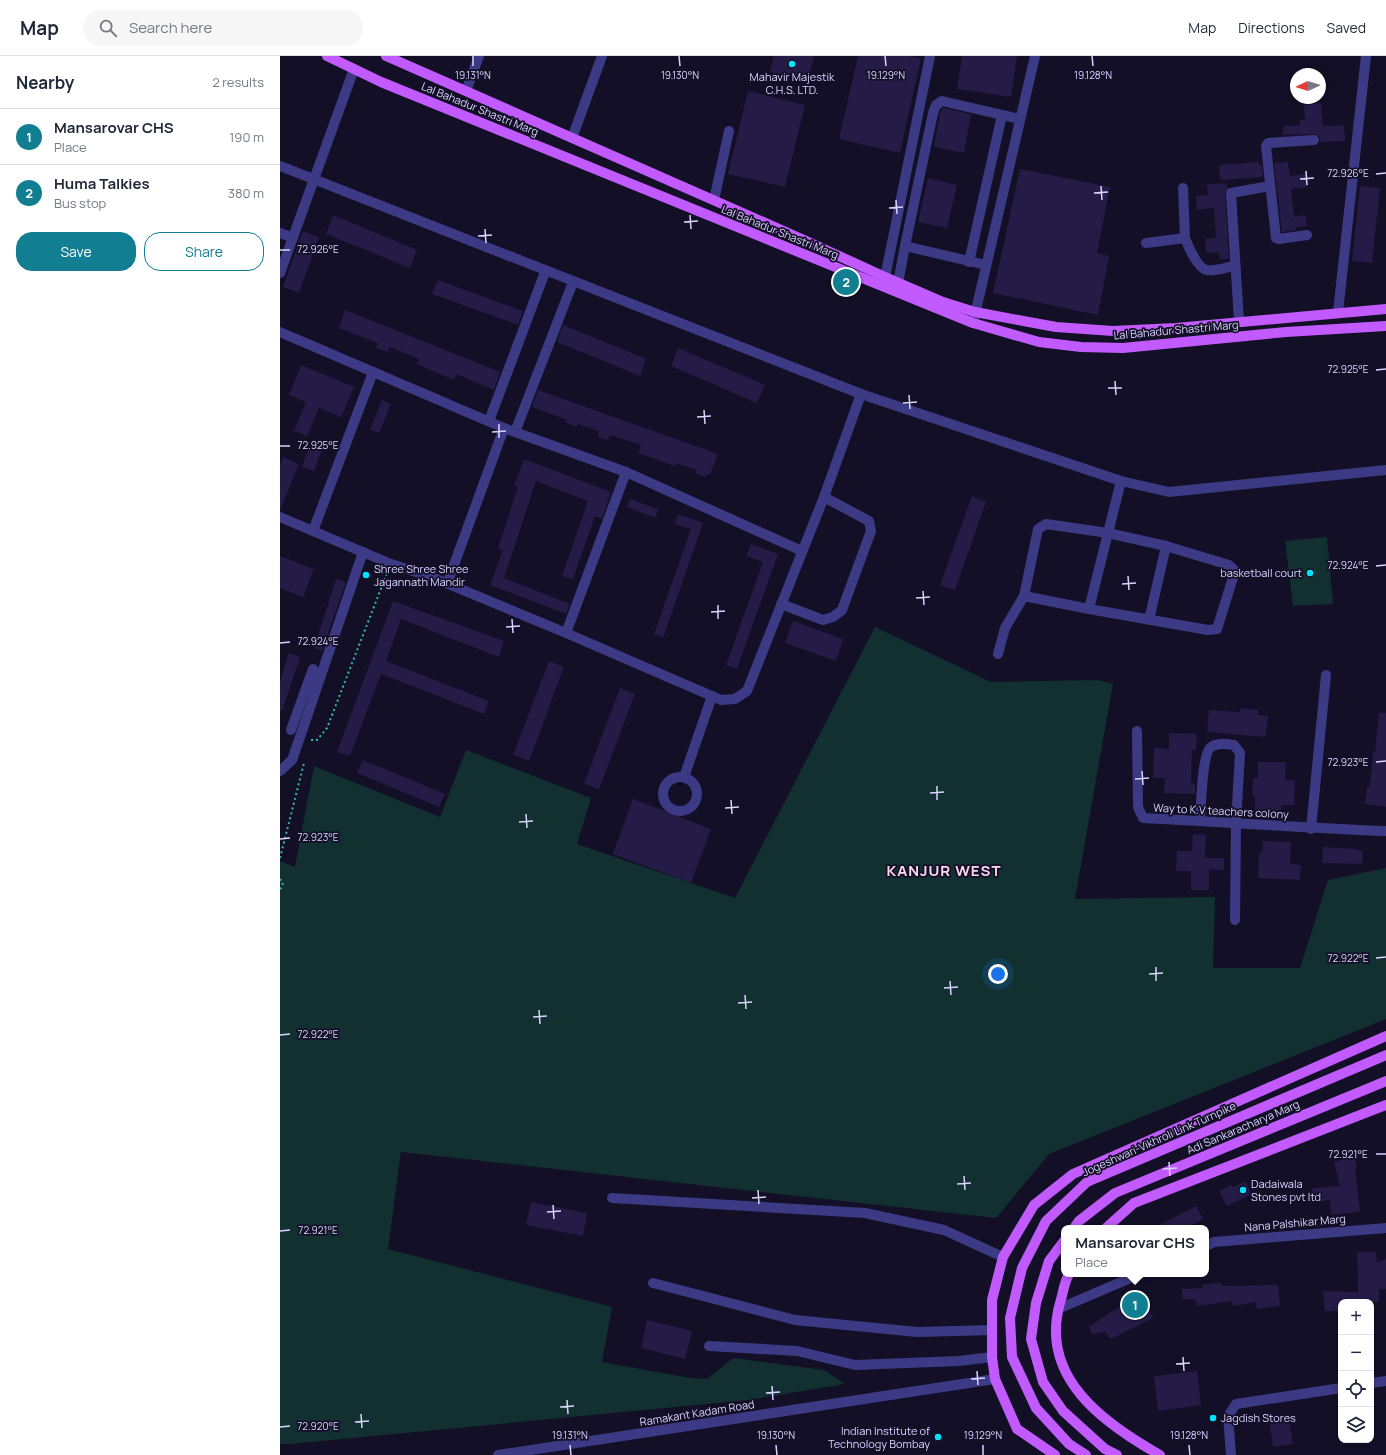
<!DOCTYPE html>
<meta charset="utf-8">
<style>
:root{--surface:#fff;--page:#f6f6f7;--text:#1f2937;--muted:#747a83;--line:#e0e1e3;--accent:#117e91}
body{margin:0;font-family:Manrope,sans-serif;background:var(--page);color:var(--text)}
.controls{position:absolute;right:12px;bottom:12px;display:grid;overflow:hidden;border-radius:8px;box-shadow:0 2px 6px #0003}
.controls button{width:36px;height:36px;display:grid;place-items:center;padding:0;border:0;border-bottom:1px solid var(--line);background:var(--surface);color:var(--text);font:20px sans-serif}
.compass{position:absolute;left:1010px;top:12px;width:36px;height:36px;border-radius:50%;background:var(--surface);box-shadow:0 2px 6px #0003;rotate:266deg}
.you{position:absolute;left:718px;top:918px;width:14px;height:14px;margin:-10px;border:3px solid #fff;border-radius:50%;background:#1a73e8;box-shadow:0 0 0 6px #1a73e833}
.badge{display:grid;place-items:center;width:26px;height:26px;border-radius:50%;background:var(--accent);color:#fff;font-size:13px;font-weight:700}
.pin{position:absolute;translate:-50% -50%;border:2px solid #fff;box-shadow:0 1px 4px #0006}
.popup{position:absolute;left:781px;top:1169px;width:148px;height:52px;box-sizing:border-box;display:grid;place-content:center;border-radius:8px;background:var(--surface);filter:drop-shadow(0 1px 3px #0005);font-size:13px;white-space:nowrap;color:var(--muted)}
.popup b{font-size:15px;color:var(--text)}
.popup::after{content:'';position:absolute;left:50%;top:100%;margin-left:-8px;border:8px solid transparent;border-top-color:var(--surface)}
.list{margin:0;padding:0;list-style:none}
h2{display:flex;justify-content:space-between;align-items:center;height:52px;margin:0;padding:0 16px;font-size:17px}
h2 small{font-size:13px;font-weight:400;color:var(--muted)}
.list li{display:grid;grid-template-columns:26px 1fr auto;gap:12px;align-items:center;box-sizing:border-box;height:56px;padding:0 16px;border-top:1px solid var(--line)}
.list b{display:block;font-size:15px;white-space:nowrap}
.list p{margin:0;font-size:13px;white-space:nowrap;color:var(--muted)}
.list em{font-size:13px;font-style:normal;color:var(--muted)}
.actions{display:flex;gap:8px;padding:12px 16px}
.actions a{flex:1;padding:9px 0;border:1px solid var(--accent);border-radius:16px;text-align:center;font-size:14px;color:var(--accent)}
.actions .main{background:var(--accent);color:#fff}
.icon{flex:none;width:22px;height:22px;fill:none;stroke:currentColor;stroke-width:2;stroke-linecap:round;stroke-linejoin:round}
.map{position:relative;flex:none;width:1106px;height:1399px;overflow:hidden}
header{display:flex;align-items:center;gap:24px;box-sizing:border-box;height:56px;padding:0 20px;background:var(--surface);border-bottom:1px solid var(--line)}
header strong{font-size:19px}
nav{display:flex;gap:22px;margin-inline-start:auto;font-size:14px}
.search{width:280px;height:36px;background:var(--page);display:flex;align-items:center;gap:10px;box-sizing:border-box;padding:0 14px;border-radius:22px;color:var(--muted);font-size:15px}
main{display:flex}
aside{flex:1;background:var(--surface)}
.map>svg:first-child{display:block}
.green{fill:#12302f}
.building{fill:#241b47}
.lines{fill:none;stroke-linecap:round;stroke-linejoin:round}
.path{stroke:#2fb8b0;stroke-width:2;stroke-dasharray:2 3;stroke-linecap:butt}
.minor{stroke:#3d3a85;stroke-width:10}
.major{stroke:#c25bff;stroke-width:10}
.ticks{fill:none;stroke:#d9d4ff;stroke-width:1.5}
.poi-dot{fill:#00e5ff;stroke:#130f26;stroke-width:1.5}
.labels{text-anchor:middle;stroke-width:3.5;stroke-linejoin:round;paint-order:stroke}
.poi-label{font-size:11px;fill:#d9d4ff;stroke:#130f26;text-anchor:start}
.street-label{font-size:11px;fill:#d9d4ff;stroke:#130f26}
.district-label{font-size:15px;font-weight:bold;letter-spacing:1px;fill:#ffd6f0;stroke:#130f26}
.ticks-label{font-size:10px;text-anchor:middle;fill:#d9d4ff;stroke:#130f26;stroke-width:3.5;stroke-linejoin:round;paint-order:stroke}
</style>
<header>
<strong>Map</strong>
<div class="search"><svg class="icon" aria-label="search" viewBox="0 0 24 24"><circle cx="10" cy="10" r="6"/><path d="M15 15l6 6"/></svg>Search here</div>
<nav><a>Map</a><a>Directions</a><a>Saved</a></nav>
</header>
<main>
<aside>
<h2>Nearby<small>2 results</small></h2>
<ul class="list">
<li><span class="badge">1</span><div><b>Mansarovar CHS</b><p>Place</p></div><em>190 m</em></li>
<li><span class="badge">2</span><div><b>Huma Talkies</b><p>Bus stop</p></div><em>380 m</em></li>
</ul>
<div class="actions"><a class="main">Save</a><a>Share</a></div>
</aside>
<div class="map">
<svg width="1106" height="1399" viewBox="0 0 1106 1399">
<rect width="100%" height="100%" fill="#130f26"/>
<g class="green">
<path d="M 1047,481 L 1053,548 L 1013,550 L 1005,485 Z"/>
<path d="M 595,571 L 711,626 L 817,624 L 833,628 L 795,843 L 935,841 L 933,912 L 1020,912 L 1048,824 L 1106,812 L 1106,963 L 769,1098 L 716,1162 L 121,1096 L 108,1193 L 332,1251 L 322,1306 L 410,1322 L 427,1323 L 453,1302 L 544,1314 L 565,1328 L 469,1344 L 10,1388 L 0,1388 L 0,805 L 15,811 L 34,710 L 160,761 L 186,694 L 311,742 L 297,788 L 455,842 Z"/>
</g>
<g class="building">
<path d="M 494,0 L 534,0 L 528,25 L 490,16 Z"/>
<path d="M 578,0 L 629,0 L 641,3 L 620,97 L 559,83 Z"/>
<path d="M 682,0 L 737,0 L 731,41 L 677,33 Z"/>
<path d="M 468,35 L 525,49 L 505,131 L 448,118 Z"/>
<path d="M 1041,47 L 1043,70 L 1064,69 L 1065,85 L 1040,86 L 1039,80 L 1034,78 L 1003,79 L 1003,70 L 1020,69 L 1020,64 L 1025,64 L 1024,49 Z"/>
<path d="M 663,52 L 691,58 L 684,97 L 654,91 L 660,56 Z"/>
<path d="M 979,106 L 979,109 L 982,109 L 983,121 L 940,124 L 939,109 Z"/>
<path d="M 1008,106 L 1010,120 L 1026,118 L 1028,131 L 1011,133 L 1014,161 L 1026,159 L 1027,170 L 1016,171 L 1016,174 L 1002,176 L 994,107 Z"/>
<path d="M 740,113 L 830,131 L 817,197 L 829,200 L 818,259 L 713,237 Z"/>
<path d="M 648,122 L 677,129 L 667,172 L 638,166 Z"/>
<path d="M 947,127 L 947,132 L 945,137 L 949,203 L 940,204 L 939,196 L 926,197 L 925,183 L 936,182 L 934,152 L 917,154 L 916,140 L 928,139 L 927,128 Z"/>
<path d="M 1080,130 L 1100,132 L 1092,207 L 1072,205 Z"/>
<path d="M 53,159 L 137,194 L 130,212 L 46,178 Z"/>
<path d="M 23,175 L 39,181 L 19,237 L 3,231 Z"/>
<path d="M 158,224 L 243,255 L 238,269 L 152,238 Z"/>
<path d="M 65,254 L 220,316 L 214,334 L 176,318 L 174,324 L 157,317 L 137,308 L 139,303 L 110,291 L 108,296 L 96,292 L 98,287 L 59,272 Z"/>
<path d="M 283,269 L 366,303 L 360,320 L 277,286 Z"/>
<path d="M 398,292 L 485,329 L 477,347 L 391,310 Z"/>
<path d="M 21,309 L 74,331 L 61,361 L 39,352 L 27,380 L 14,375 L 26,346 L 9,339 Z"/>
<path d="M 258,334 L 438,398 L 430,419 L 427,418 L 426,421 L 415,417 L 416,414 L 396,407 L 395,410 L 358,397 L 361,389 L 330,379 L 328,384 L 318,381 L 319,375 L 298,368 L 296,371 L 286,367 L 287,364 L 252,351 Z"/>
<path d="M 102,344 L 111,348 L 99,377 L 90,373 Z"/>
<path d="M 32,384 L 44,388 L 34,415 L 22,411 Z"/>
<path d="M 3,401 L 19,408 L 0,454 L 0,409 Z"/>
<path d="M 244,403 L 331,436 L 322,463 L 315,460 L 293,523 L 282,520 L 308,445 L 256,425 L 224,522 L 290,548 L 286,558 L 210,529 L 223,494 L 218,492 L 238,431 L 234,430 Z"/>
<path d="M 692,440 L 706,446 L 675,534 L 660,529 Z"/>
<path d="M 350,443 L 378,453 L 375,462 L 347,451 Z"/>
<path d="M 398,458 L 423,467 L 383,582 L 374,578 L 411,473 L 395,468 Z"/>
<path d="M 471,488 L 498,498 L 457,613 L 446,609 L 483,506 L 466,500 Z"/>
<path d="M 0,500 L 34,513 L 23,541 L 0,532 Z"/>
<path d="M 56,523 L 66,526 L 42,595 L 34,592 Z"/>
<path d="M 113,545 L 224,585 L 219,601 L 121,563 L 106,605 L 209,645 L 204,658 L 101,618 L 70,700 L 57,696 Z"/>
<path d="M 513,565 L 563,583 L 556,605 L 505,587 Z"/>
<path d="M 9,597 L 20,601 L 2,655 L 0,655 L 0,625 Z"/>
<path d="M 269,605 L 284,611 L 249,705 L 233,699 Z"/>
<path d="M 340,632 L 355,638 L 319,733 L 304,728 Z"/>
<path d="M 960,652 L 978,654 L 978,659 L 988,660 L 986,681 L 927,676 L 929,654 L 960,656 Z"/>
<path d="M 1099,657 L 1106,657 L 1106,751 L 1085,748 L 1087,731 L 1090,731 L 1093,696 L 1095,696 Z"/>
<path d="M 889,677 L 917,678 L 916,694 L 912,694 L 911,727 L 915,728 L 915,738 L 884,737 L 885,722 L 873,722 L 874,692 L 889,693 Z"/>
<path d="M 83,704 L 165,738 L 159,751 L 77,717 Z"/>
<path d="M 978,706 L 1006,706 L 1005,724 L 1015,724 L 1014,749 L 1001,749 L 1001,763 L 975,762 L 975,739 L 972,739 L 973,722 L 978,722 Z"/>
<path d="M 353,743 L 431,773 L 411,827 L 333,798 Z"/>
<path d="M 913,778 L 926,779 L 925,802 L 944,802 L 944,814 L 929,813 L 929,834 L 911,834 L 911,815 L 896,815 L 897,795 L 912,795 Z"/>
<path d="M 983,785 L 1011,786 L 1010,808 L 1021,809 L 1020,824 L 978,822 L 979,797 L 982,797 Z"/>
<path d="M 1043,791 L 1076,793 L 1076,794 L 1083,795 L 1082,808 L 1042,807 Z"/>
<path d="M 1074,1100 L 1077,1111 L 1075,1112 L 1080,1156 L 1051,1159 L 1050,1144 L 1033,1146 L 1032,1132 L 1060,1130 L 1054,1106 Z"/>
<path d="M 966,1125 L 971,1138 L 947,1150 L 939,1135 L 951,1129 L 953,1131 Z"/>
<path d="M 251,1146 L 307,1157 L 303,1180 L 246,1169 Z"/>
<path d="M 916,1150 L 923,1163 L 914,1168 L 905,1172 L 873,1172 Z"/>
<path d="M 1077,1196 L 1096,1196 L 1097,1207 L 1106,1203 L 1106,1233 L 1099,1233 L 1099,1246 L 1061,1246 L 1061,1255 L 1045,1255 L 1043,1235 L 1078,1236 Z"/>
<path d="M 942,1227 L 942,1230 L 998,1229 L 1000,1250 L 977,1253 L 976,1246 L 952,1250 L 952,1245 L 917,1250 L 915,1243 L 902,1243 L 902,1233 L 923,1232 L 922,1228 Z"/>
<path d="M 862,1235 L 873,1262 L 831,1283 L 825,1276 L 812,1278 L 809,1271 Z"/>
<path d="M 367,1264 L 412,1275 L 405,1303 L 361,1292 Z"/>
<path d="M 917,1315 L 921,1349 L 878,1355 L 874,1320 Z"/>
<path d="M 1008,1359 L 1013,1388 L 993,1391 L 989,1362 Z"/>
</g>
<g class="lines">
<g class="path">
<path d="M 31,684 L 37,684 L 47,672 L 107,517"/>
<path d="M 0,802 L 24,707"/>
<path d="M 0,823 L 3,827 L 0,834"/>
</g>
<g class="minor">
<path d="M 186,35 L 199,0"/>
<path d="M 292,82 L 322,0"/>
<path d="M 0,110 L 581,338 L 841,425 L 889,436 L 1106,414"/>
<path d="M 903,132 L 905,182"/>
<path d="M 434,144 L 449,75"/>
<path d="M 0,177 L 13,182"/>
<path d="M 1027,179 L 999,183 L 996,182 L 986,90 L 988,87 L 1034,84"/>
<path d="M 866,187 L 905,182 C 908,190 917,211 926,214 C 934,216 947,211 955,210"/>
<path d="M 689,206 L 722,59"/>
<path d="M 706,209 L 625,190 L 653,57 L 656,49 L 662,45 L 740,63"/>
<path d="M 0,217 L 74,13"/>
<path d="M 605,221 L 650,0"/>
<path d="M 618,227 L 625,190"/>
<path d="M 1058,256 L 1086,0"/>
<path d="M 959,265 L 951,137 L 990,130"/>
<path d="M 693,267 L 755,0"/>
<path d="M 0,276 L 224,372 L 346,416 L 522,495"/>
<path d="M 209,365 L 265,216"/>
<path d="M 235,376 L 293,226"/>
<path d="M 0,461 L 111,508 L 149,520 L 286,577 L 441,644 L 455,643 L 467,635 L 544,441 L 581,338"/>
<path d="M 33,475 L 93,316"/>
<path d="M 167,528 L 224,372"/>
<path d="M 501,548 L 543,564 L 553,561 L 562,554 L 591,475 L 589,465 L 544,441"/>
<path d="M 809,553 L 928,574 L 937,573 L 955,515 L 949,509 L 886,490 L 828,477 L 766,468 L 758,473 L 744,540 L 809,553 L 841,425"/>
<path d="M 869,564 L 886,490"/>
<path d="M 286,577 L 346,416"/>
<path d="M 718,598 L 725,572 L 744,540"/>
<path d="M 11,674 L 33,613"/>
<path d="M 857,675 L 858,751 L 863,762 C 944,766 1025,772 1106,775"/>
<path d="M 0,715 L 12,704 L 20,681 L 83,496"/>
<circle cx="400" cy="738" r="17"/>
<path d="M 404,721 L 432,640"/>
<path d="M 920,765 C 921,751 922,700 930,692 C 936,686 947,688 954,689 L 960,697 L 956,766 L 955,864"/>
<path d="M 1031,773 L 1046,619"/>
<path d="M 332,1142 L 585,1157 L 664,1174 L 723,1201"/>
<path d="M 926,1190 L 934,1186 L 1106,1172"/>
<path d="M 373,1227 L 515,1264 L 637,1276 L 712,1274"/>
<path d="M 778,1253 L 860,1218"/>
<path d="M 429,1290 L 517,1295 L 575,1309 L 679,1305 L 712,1301"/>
<path d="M 1091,1327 L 1106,1325"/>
<path d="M 218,1399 L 715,1323"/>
<path d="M 951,1399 L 948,1360 L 956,1348 L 1061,1332"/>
</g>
<g class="major">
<path d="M 47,0 L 101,26 L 693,267 L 759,286 L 801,291 L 843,292 L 1006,276 L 1106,270"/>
<path d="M 106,0 L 524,184 L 605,221 L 663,246 L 695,256 L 776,271 L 833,275 L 896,272 L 1106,253"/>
<path d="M 794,1172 L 799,1165 L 835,1137 L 1106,1025"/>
<path d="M 826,1172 L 854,1147 L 1106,1049"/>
<path d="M 784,1185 L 769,1205 L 756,1247 L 751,1283 L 763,1326 L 783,1355 L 825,1393 L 837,1399"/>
<path d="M 789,1218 C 784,1226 783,1238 780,1247 C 759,1321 823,1367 880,1399"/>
<path d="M 775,1399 L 737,1373 L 715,1323 L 712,1301 L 712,1244 L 723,1201 L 754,1149 L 793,1118 L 1106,980"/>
<path d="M 806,1399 L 789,1388 L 756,1352 L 732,1301 L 730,1262 L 742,1212 L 766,1165 L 807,1126 L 1106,999"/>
</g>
</g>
<path class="ticks" d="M 193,0 L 193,10M 399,0 L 400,10M 605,0 L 606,10M 812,0 L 813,10M 1026,115 L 1027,129M 1096,118 L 1106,117M 1020,123 L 1034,122M 821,130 L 822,144M 814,137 L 828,136M 616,144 L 617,158M 609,152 L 623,151M 410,159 L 411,173M 404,166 L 418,165M 205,173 L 206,187M 198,180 L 212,179M 0,194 L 10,194M 1096,314 L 1106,313M 835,325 L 836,339M 828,332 L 842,332M 629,339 L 630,353M 623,347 L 637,346M 424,354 L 425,368M 417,361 L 431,360M 219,368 L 219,382M 212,376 L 226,375M 0,390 L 10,390M 1096,510 L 1106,509M 848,520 L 849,534M 842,528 L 856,527M 643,535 L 644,549M 636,542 L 650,541M 438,549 L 438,563M 431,556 L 445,555M 232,563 L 233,577M 226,571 L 240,570M 0,587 L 10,586M 1096,706 L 1106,705M 862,715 L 863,729M 855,723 L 869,722M 657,730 L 657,744M 650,737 L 664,736M 451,744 L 452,758M 445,752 L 459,751M 246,758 L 247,772M 239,766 L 253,765M 0,783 L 10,782M 1096,902 L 1106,901M 876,911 L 876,925M 869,918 L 883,917M 670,925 L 671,939M 664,932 L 678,931M 465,939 L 466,953M 458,947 L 472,946M 259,954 L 260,968M 253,961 L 267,960M 0,979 L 10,978M 1096,1098 L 1106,1098M 889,1106 L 890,1120M 883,1113 L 897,1112M 684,1120 L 685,1134M 677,1128 L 691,1127M 478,1134 L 479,1148M 472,1142 L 486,1141M 273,1149 L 274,1163M 267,1156 L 281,1155M 0,1175 L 10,1174M 903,1301 L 904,1315M 896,1308 L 910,1307M 697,1315 L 698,1329M 691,1323 L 705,1322M 492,1330 L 493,1344M 486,1337 L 500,1336M 287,1344 L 288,1358M 280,1351 L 294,1350M 81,1358 L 82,1372M 75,1366 L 89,1365M 0,1371 L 10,1370M 290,1389 L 291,1399M 496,1389 L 497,1399M 703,1389 L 703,1399M 909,1389 L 910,1399"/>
<g class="poi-dot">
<circle cx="512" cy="8" r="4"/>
<circle cx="1030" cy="517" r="4"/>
<circle cx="86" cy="519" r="4"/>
<circle cx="963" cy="1134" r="4"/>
<circle cx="933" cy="1362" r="4"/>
<circle cx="658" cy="1381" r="4"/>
</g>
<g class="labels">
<g class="poi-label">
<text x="512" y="25" text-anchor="middle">Mahavir Majestik<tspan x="512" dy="13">C.H.S. LTD.</tspan></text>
<text x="94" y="517">Shree Shree Shree<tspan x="94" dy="13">Jagannath Mandir</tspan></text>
<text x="1022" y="521" text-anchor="end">basketball court</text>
<text x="971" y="1132">Dadaiwala<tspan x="971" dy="13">Stones pvt ltd</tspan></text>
<text x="941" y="1366">Jagdish Stores</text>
<text x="650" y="1379" text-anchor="end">Indian Institute of<tspan x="650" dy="13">Technology Bombay</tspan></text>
</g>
<g class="street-label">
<text transform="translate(200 53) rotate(22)" y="4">Lal Bahadur Shastri Marg</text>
<text transform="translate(500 176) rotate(22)" y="4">Lal Bahadur Shastri Marg</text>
<text transform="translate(896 274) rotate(-5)" y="4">Lal Bahadur Shastri Marg</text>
<text transform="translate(941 755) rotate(3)" y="4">Way to K.V teachers colony</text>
<text transform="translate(963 1071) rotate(-23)" y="4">Adi Sankaracharya Marg</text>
<text transform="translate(879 1083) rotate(-24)" y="4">Jogeshwari-Vikhroli Link Turnpike</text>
<text transform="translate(1015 1167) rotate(-5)" y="4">Nana Palshikar Marg</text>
<text transform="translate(417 1357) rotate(-9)" y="4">Ramakant Kadam Road</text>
</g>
<g class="district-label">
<text x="664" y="820">KANJUR WEST</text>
</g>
</g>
<g class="ticks-label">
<text x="193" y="23">19.131°N</text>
<text x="400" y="23">19.130°N</text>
<text x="606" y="23">19.129°N</text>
<text x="813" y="23">19.128°N</text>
<text x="1068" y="121">72.926°E</text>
<text x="38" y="197">72.926°E</text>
<text x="1068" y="317">72.925°E</text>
<text x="38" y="393">72.925°E</text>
<text x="1068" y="513">72.924°E</text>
<text x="38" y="589">72.924°E</text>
<text x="1068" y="710">72.923°E</text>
<text x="38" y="785">72.923°E</text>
<text x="1068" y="906">72.922°E</text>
<text x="38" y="982">72.922°E</text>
<text x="1068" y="1102">72.921°E</text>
<text x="38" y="1178">72.921°E</text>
<text x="38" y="1374">72.920°E</text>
<text x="290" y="1383">19.131°N</text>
<text x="496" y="1383">19.130°N</text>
<text x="703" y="1383">19.129°N</text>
<text x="909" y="1383">19.128°N</text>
</g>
</svg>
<div class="controls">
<button>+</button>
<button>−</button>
<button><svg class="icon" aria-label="locate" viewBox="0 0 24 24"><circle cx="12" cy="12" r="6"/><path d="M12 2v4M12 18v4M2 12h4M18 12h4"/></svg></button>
<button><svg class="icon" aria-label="layers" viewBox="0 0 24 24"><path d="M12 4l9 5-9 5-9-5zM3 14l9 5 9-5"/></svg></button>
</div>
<svg class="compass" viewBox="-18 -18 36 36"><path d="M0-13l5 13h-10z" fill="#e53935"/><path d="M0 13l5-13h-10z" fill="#747a83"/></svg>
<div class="you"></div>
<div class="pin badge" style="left:855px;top:1249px">1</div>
<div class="popup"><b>Mansarovar CHS</b>Place</div>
<div class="pin badge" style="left:566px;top:226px">2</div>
</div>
</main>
